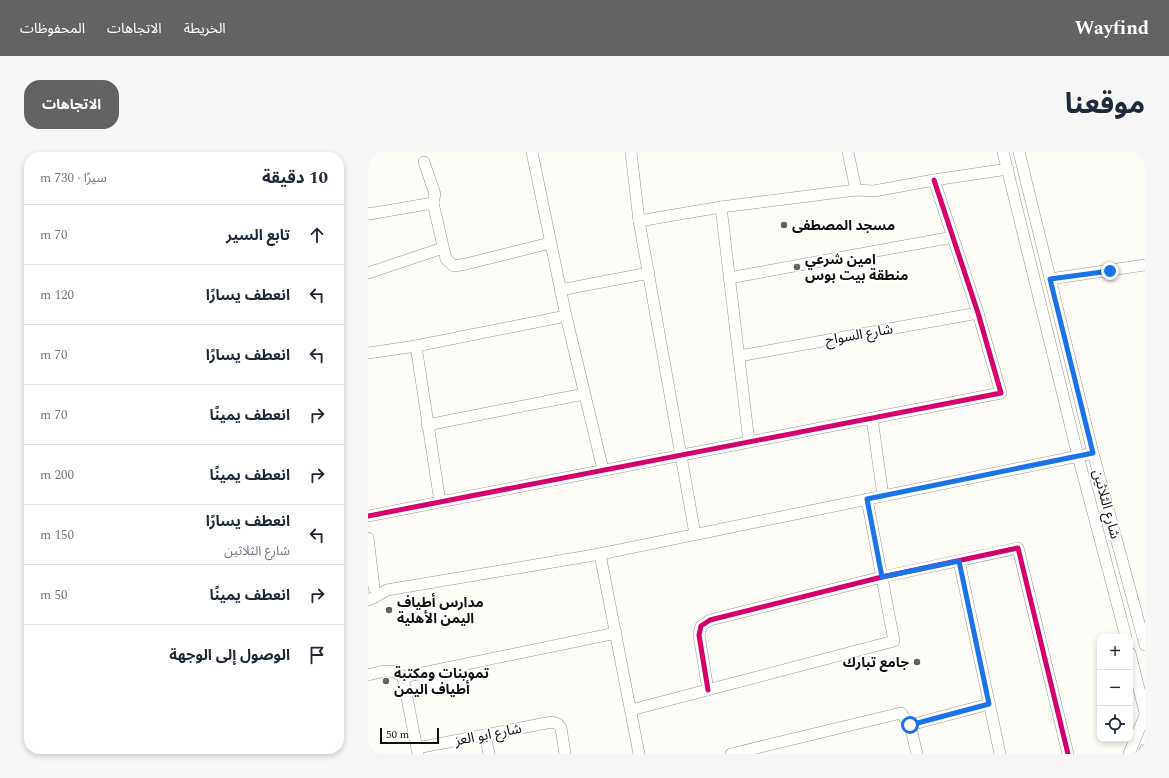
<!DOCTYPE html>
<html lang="ar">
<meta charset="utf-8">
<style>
:root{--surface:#fff;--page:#f6f6f7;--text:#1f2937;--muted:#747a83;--line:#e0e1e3;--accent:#646362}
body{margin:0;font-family:Spectral,"Noto Sans Arabic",serif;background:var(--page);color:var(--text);direction:rtl}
.controls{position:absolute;right:12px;bottom:12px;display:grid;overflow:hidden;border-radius:8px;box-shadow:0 2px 6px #0003}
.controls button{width:36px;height:36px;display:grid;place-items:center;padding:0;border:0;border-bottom:1px solid var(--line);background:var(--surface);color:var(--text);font:20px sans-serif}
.scale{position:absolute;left:12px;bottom:10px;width:59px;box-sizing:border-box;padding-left:4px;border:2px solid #111;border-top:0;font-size:11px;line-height:14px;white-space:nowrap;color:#111;-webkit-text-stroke:3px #fff;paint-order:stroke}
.stop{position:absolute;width:12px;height:12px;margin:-9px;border:3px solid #1a73e8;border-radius:50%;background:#fff}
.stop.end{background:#1a73e8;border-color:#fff;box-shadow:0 1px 4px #0008}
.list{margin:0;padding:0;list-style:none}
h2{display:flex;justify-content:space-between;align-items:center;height:52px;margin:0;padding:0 16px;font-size:17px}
h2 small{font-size:13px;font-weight:400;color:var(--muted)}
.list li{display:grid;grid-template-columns:26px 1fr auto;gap:12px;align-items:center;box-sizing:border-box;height:60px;padding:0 16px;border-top:1px solid var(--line)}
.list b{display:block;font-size:15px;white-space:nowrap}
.list p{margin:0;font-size:13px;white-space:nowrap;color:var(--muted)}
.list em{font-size:13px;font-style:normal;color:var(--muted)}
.icon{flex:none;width:22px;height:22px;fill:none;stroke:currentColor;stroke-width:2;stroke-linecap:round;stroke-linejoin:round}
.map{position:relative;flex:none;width:777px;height:602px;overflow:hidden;direction:ltr;border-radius:16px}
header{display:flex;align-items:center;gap:24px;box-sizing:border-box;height:56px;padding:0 20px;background:var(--accent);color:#fff}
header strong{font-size:19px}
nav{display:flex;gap:22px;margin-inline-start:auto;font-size:14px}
.intro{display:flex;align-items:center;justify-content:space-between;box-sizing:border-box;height:96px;padding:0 24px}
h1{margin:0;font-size:28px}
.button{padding:10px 18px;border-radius:16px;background:var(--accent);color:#fff;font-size:14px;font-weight:700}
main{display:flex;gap:24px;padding:0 24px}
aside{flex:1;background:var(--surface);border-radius:16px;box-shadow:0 2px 6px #0003}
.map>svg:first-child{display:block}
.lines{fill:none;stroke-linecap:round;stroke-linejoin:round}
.minor-casing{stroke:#979795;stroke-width:12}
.minor{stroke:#fffffe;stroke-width:11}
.cycleway-casing{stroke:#fff;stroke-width:8}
.cycleway{stroke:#d6006c;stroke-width:5}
.route{stroke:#1a73e8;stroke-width:5}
.poi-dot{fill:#646362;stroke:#fff;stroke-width:1.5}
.labels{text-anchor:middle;stroke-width:4;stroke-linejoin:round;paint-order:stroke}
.poi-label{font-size:14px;font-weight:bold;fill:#111;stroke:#fff;text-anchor:start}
.street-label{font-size:14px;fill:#111;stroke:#fff}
</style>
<header>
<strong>Wayfind</strong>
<nav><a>الخريطة</a><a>الاتجاهات</a><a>المحفوظات</a></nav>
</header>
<div class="intro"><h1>موقعنا</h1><a class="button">الاتجاهات</a></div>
<main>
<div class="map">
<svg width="777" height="602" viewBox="0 0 777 602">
<rect width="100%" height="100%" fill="#fdfcf7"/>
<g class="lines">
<g class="minor-casing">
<g id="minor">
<path d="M 164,0 L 198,164 L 235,318"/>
<path d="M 263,0 L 271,69 L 327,382"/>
<path d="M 480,0 L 488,38"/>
<path d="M 635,0 L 710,304 L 758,485"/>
<path d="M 651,0 L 725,301 L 777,493"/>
<path d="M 56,10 L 67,42 L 65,51 L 78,107 L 86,114 L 98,112 L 182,91"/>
<path d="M 353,55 L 381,290"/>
<path d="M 0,61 L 1,62 L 65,51"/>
<path d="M 271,69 L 353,55 L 488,38 L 506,39 L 566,28 L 640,17"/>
<path d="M 0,121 L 75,96"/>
<path d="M 361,126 L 585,85"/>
<path d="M 682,127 L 777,113"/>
<path d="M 192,138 L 281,121"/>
<path d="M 48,194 L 72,350"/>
<path d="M 0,201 L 48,194 L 198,164"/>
<path d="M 371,204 L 610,161"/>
<path d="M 504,266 L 515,344"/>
<path d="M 59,273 L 216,242"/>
<path d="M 0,364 L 633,241 L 610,161 L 566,28"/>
<path d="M 0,386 L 6,436"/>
<path d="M 232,402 L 271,602"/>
<path d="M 591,409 L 632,602"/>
<path d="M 0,448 L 7,445 L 19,438 L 232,402 L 725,301"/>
<path d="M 762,501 L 777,561"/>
<path d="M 0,523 C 14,520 22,515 35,525 L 50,602"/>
<path d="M 35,525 L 248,481"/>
<path d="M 340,538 L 331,483 L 333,474 L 342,468 L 514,425 L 650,396 L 700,602"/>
<path d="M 263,558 L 526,489 L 499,347"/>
<path d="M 542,573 L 621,552"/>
<path d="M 117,583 L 121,602"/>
<path d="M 49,596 L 184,570 L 190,572 L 193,576 L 197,602"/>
<path d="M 363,602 L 533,561 L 542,573 L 549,602"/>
<path d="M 761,602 L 777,563"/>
<path d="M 776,602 L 777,598"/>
</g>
</g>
<use href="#minor" class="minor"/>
<g class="cycleway-casing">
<g id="cycleway">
<path d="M 0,364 L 633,241 L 610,161 L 566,28"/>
<path d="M 340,538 L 331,483 L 333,474 L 342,468 L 514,425 L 650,396 L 700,602"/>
</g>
</g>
<use href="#cycleway" class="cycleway"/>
</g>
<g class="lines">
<path class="route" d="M 542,573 L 621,552 L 591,409 L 514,425 L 499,347 L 725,301 L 682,127 L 742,119"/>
</g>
<g class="poi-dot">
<circle cx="416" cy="73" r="4"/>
<circle cx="429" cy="115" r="4"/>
<circle cx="21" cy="458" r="4"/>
<circle cx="549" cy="510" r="4"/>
<circle cx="18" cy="529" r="4"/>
</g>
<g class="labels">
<g class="poi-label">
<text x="424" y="78">مسجد المصطفى</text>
<text x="437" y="112">امين شرعي<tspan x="437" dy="16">منطقة بيت بوس</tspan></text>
<text x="29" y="455">مدارس أطياف<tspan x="29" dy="16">اليمن الأهلية</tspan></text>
<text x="541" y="515" text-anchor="end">جامع تبارك</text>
<text x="26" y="526">تموينات ومكتبة<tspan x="26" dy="16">أطياف اليمن</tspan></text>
</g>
<g class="street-label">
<text transform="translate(491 182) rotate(-10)" y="5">شارع السواح</text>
<text transform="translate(739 352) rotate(75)" y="5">شارع الثلاثين</text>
<text transform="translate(120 582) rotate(-11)" y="5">شارع ابو العز</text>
</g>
</g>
</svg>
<div class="controls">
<button>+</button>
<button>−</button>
<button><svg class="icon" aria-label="locate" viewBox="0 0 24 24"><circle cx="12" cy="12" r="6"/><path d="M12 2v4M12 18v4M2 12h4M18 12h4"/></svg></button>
</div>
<div class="scale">50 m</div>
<div class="stop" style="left:542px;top:573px"></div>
<div class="stop end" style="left:742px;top:119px"></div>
</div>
<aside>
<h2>10 دقيقة<small>سيرًا · 730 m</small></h2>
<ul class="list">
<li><svg class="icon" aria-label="ahead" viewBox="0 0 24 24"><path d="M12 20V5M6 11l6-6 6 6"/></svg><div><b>تابع السير</b></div><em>70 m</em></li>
<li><svg class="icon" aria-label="left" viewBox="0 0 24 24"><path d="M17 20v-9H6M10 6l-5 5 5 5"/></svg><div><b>انعطف يسارًا</b></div><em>120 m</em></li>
<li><svg class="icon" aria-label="left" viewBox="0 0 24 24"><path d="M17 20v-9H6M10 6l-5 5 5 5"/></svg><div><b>انعطف يسارًا</b></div><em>70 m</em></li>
<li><svg class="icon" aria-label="right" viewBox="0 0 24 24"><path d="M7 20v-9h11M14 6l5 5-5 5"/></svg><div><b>انعطف يمينًا</b></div><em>70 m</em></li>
<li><svg class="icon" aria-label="right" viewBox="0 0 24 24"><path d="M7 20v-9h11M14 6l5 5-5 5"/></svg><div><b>انعطف يمينًا</b></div><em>200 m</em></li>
<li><svg class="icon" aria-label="left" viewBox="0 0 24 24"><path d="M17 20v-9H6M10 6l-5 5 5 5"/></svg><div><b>انعطف يسارًا</b><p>شارع الثلاثين</p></div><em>150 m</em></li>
<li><svg class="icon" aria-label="right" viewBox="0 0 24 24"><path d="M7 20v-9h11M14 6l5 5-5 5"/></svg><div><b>انعطف يمينًا</b></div><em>50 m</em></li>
<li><svg class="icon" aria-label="arrive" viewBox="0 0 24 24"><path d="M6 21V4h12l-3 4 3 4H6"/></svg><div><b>الوصول إلى الوجهة</b></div></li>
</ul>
</aside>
</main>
